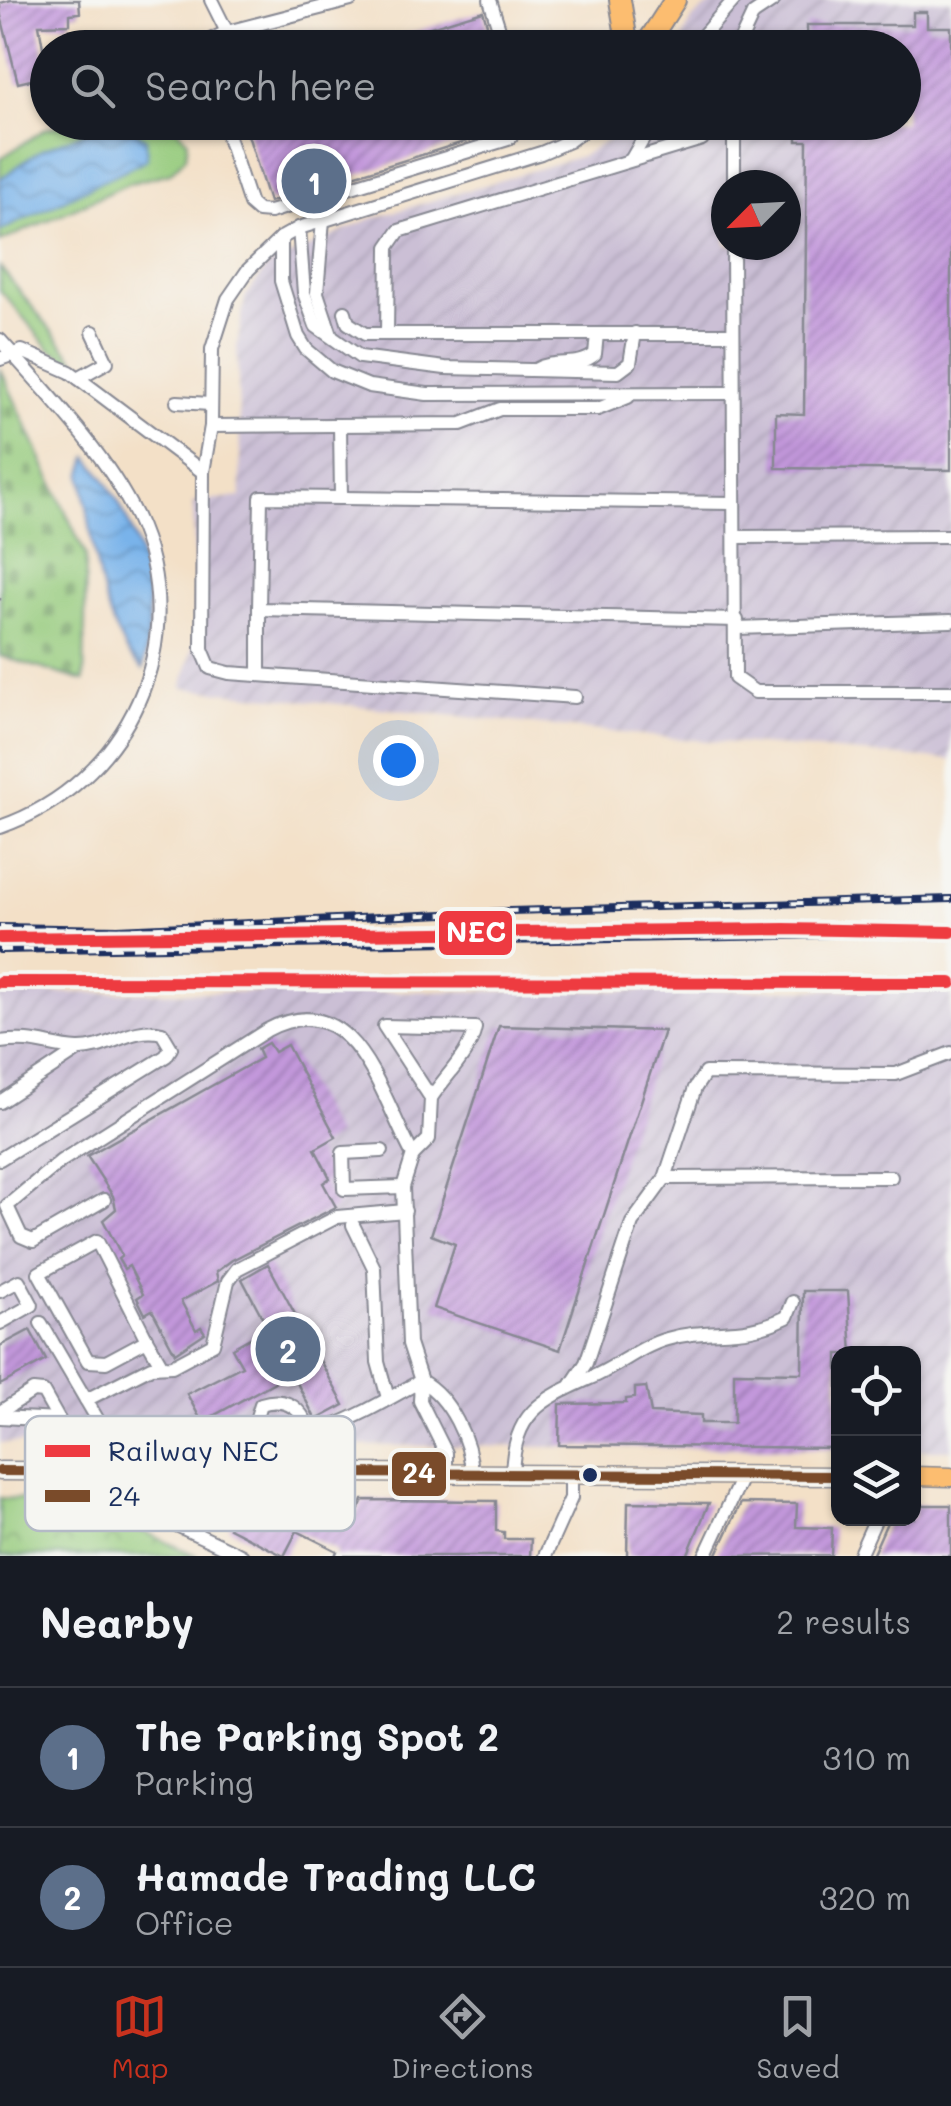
<!DOCTYPE html>
<style>
:root{--surface:#171b24;--page:#20242c;--text:#f1f3f6;--muted:#9ea1a6;--line:#363941;--accent:#c8321e}
body{margin:0;font-family:Mali,sans-serif;background:var(--page);color:var(--text)}
.controls{position:absolute;right:30px;bottom:30px;display:grid;overflow:hidden;border-radius:20px;box-shadow:0 2px 8px #0004}
.controls button{width:90px;height:90px;display:grid;place-items:center;padding:0;border:0;border-bottom:2px solid var(--line);background:var(--surface);color:var(--text);font:50px sans-serif}
.compass{position:absolute;left:711px;top:170px;width:90px;height:90px;border-radius:50%;background:var(--surface);box-shadow:0 2px 8px #0004;rotate:246deg}
.you{position:absolute;left:398px;top:760px;width:35px;height:35px;margin:-25px;border:8px solid #fff;border-radius:50%;background:#1a73e8;box-shadow:0 0 0 15px #1a73e833}
.badge{display:grid;place-items:center;width:65px;height:65px;border-radius:50%;background:var(--accent);color:#fff;font-size:32px;font-weight:700}
.pin{position:absolute;translate:-50% -50%;border:5px solid #fff;box-shadow:0 2px 10px #0006}
.list{margin:0;padding:0;list-style:none}
h2{display:flex;justify-content:space-between;align-items:center;height:130px;margin:0;padding:0 40px;font-size:42px}
h2 small{font-size:32px;font-weight:400;color:var(--muted)}
.list li{display:grid;grid-template-columns:65px 1fr auto;gap:30px;align-items:center;box-sizing:border-box;height:140px;padding:0 40px;border-top:2px solid var(--line)}
.list b{display:block;font-size:38px;white-space:nowrap}
.list p{margin:0;font-size:32px;white-space:nowrap;color:var(--muted)}
.list em{font-size:32px;font-style:normal;color:var(--muted)}
.icon{flex:none;width:55px;height:55px;fill:none;stroke:currentColor;stroke-width:2;stroke-linecap:round;stroke-linejoin:round}
.map{position:relative;flex:none;width:951px;height:1556px;overflow:hidden}
.search{position:absolute;background:var(--surface);box-shadow:0 2px 8px #0004;left:30px;right:30px;top:30px;height:110px;display:flex;align-items:center;gap:25px;box-sizing:border-box;padding:0 35px;border-radius:55px;color:var(--muted);font-size:38px}
.sheet{height:410px;background:var(--surface)}
nav{display:flex;justify-content:space-around;align-items:center;box-sizing:border-box;height:140px;border-top:2px solid var(--line);background:var(--surface);font-size:28px;color:var(--muted)}
nav a{display:grid;justify-items:center;gap:5px}
nav .on{color:var(--accent)}
.map>svg:first-child{display:block}
.industrial{fill:url(#industrial-furrows);fill-rule:evenodd}
.grass{fill:#96cb7d;stroke:#587d6e;stroke-width:2.5}
.cemetery{fill:url(#cemetery-stones);stroke:#587d6e;stroke-width:2.5}
.park{fill:url(#park-crowns);stroke:#587d6e;stroke-width:2.5}
.water{fill:url(#water-waves);stroke:#4a71a4;stroke-width:2.5}
.building{fill:url(#building-hatch)}
.lines{fill:none;stroke-linecap:round;stroke-linejoin:round}
.minor-casing{stroke:#878892;stroke-width:16}
.major-casing{stroke:#878892;stroke-width:21}
.highway-casing{stroke:#878892;stroke-width:24}
.path{stroke:#878892;stroke-width:2.5;stroke-dasharray:2.5 8;stroke-linecap:butt}
.minor{stroke:#fff;stroke-width:12}
.major{stroke:#fcbd6f;stroke-width:18}
.highway{stroke:#fcbd6f;stroke-width:20}
.rail-casing{stroke:#1b2f5e;stroke-width:8}
.rail{stroke:#f6f6f2;stroke-width:4;stroke-dasharray:11;stroke-linecap:butt}
.bus-1-casing{stroke:#f6f6f2;stroke-width:18}
.bus-1{stroke:#7a4b2a;stroke-width:10}
.rail-1-casing{stroke:#f6f6f2;stroke-width:20}
.rail-1{stroke:#ee3a41;stroke-width:12}
.bus-dot{fill:#1b2f5e;stroke:#f6f6f2;stroke-width:4}
.key{fill:#f6f6f2;stroke:#b4bac6;stroke-width:2.5}
.key-label{font-size:28px;fill:#1b2f5e}
.line-badge{stroke:#f6f6f2;stroke-width:4}
.badge-label{font-size:28px;text-anchor:middle;font-weight:bold;fill:#fff}
</style>
<div class="map">
<svg width="951" height="1556" viewBox="0 0 951 1556">
<defs>
<pattern id="industrial-furrows" width="10" height="10" patternUnits="userSpaceOnUse" patternTransform="scale(2.5)"><rect width="10" height="10" fill="#cbbfd5"/><path d="M-1 1l2-2M0 10L10 0M9 11l2-2" fill="none" stroke="#aea4b9"/></pattern>
<pattern id="cemetery-stones" width="16" height="16" patternUnits="userSpaceOnUse" patternTransform="scale(2.5)"><rect width="16" height="16" fill="#96cb7d"/><path d="M2 7V4a2 2 0 0 1 4 0v3zM10 15v-3a2 2 0 0 1 4 0v3z" fill="#7aa56a"/></pattern>
<pattern id="park-crowns" width="20" height="18" patternUnits="userSpaceOnUse" patternTransform="scale(2.5)"><rect width="20" height="18" fill="#96cb7d"/><path d="M2 6a3 3 0 1 1 6 0M12 15a3 3 0 1 1 6 0" fill="none" stroke="#7aa56a"/></pattern>
<pattern id="water-waves" width="16" height="10" patternUnits="userSpaceOnUse" patternTransform="scale(2.5)"><rect width="16" height="10" fill="#79b3ea"/><path d="M0 5q4-4 8 0t8 0" fill="none" stroke="#6292c1"/></pattern>
<pattern id="building-hatch" width="6" height="6" patternUnits="userSpaceOnUse" patternTransform="scale(2.5)"><rect width="6" height="6" fill="#c398db"/><path d="M-1 1l2-2M0 6l6-6M5 7l2-2" fill="none" stroke="#9e7cb5"/></pattern>
</defs>
<rect width="100%" height="100%" fill="#f6f6f2"/>
<filter id="ink" filterUnits="userSpaceOnUse"><feTurbulence type="fractalNoise" baseFrequency=".01" numOctaves="2"/><feDisplacementMap in="SourceGraphic" scale="20" xChannelSelector="R" yChannelSelector="G"/><feConvolveMatrix kernelMatrix="1 2 1 2 8 2 1 2 1" color-interpolation-filters="sRGB"/></filter>
<filter id="wash" filterUnits="userSpaceOnUse"><feTurbulence type="fractalNoise" baseFrequency=".0048" numOctaves="4" result="noise"/><feDisplacementMap in="SourceGraphic" scale="40" xChannelSelector="R" yChannelSelector="G"/><feGaussianBlur stdDeviation="2.25" result="paint"/><feColorMatrix in="noise" values="0 0 0 0 0 0 0 0 0 0 0 0 0 0 0 0 0 1.4 0 .05"/><feComposite in="paint" operator="in"/></filter>
<g filter="url(#wash)">
<rect width="100%" height="100%" fill="#f3e0c7"/>
<g class="industrial">
<path d="M 717,0 L 951,0 L 951,760 L 670,738 L 182,688 L 196,635 L 193,502 L 241,497 L 237,346 L 245,297 L 268,266 L 370,219 L 581,156 L 637,123 L 904,122 L 904,48 L 678,47 L 693,18 ZM 726,185 L 786,185 L 786,245 L 726,245 Z"/>
<path d="M 951,989 L 951,1450 L 914,1450 L 914,1354 L 838,1354 L 838,1449 L 0,1443 L 0,993 Z"/>
</g>
<g class="grass">
<path d="M 70,123 L 172,123 L 188,141 L 186,157 L 170,173 L 130,183 L 0,242 L 0,159 L 45,129 Z"/>
<path d="M 0,267 L 80,366 L 50,349 L 0,290 Z"/>
</g>
<path class="cemetery" d="M 0,368 L 86,556 L 84,681 L 0,656 Z"/>
<path class="park" d="M 0,1498 L 79,1502 L 197,1556 L 0,1556 Z"/>
<g class="water">
<path d="M 95,128 L 135,131 L 146,139 L 147,159 L 0,231 L 0,179 L 41,150 Z"/>
<path d="M 88,457 C 139,520 159,589 143,669 C 98,632 93,533 82,476 Z"/>
</g>
<g id="blocks">
<g class="building">
<path d="M 11,0 L 79,0 L 80,13 L 70,14 L 70,24 L 39,25 L 48,76 L 18,83 L 0,12 L 0,3 Z"/>
<path d="M 483,11 L 494,48 L 372,48 L 371,45 Z"/>
<path d="M 913,12 L 927,12 L 927,27 L 951,27 L 951,470 L 776,468 L 776,413 L 804,414 L 807,141 L 797,141 L 797,122 L 904,122 L 904,48 L 807,48 L 807,25 L 913,25 Z"/>
<path d="M 244,122 L 510,122 L 503,130 L 269,202 Z"/>
<path d="M 499,1026 L 664,1031 L 560,1350 L 434,1308 L 455,1244 L 431,1235 Z"/>
<path d="M 268,1043 L 274,1052 L 287,1045 L 336,1137 L 315,1149 L 330,1178 L 323,1183 L 336,1207 L 232,1260 L 216,1272 L 218,1281 L 181,1301 L 196,1330 L 201,1327 L 205,1333 L 175,1353 L 152,1310 L 145,1314 L 137,1298 L 143,1294 L 129,1266 L 124,1269 L 118,1259 L 122,1256 L 103,1220 L 116,1209 L 113,1196 L 87,1156 L 261,1058 L 257,1049 Z"/>
<path d="M 268,1264 L 344,1405 L 316,1420 L 297,1383 L 282,1378 L 202,1422 L 187,1394 L 242,1366 L 232,1348 L 268,1328 L 242,1279 Z"/>
<path d="M 803,1291 L 848,1291 L 852,1354 L 838,1354 L 838,1448 L 559,1445 L 560,1404 L 626,1403 L 626,1399 L 635,1398 L 635,1388 L 646,1387 L 651,1413 L 701,1415 L 701,1423 L 734,1423 L 734,1372 L 802,1373 Z"/>
<path d="M 30,1330 L 46,1360 L 0,1385 L 0,1346 Z"/>
<path d="M 243,1500 L 312,1500 L 353,1521 L 363,1500 L 496,1501 L 496,1531 L 504,1532 L 504,1539 L 531,1539 L 530,1556 L 335,1556 L 337,1551 L 297,1531 L 284,1556 L 229,1528 Z"/>
<path d="M 628,1502 L 709,1503 L 687,1556 L 627,1556 Z"/>
<path d="M 741,1503 L 797,1504 L 796,1527 L 832,1528 L 831,1555 L 716,1556 Z"/>
<path d="M 914,1505 L 951,1505 L 951,1556 L 872,1556 L 889,1518 L 914,1518 Z"/>
</g>
</g>
</g>
<g filter="url(#ink)">
<use href="#blocks" fill-opacity="0" stroke="#878892" stroke-width="2.5"/>
<g class="lines">
<g class="minor-casing">
<g id="minor">
<path d="M 211,0 L 227,32"/>
<path d="M 490,0 L 505,48"/>
<path d="M 194,48 L 227,32 L 351,0"/>
<path d="M 692,48 L 734,0"/>
<path d="M 737,48 L 753,14 L 774,0"/>
<path d="M 223,122 L 250,204 L 258,211 L 270,212 L 508,139 L 525,122"/>
<path d="M 631,160 L 653,122"/>
<path d="M 734,185 L 734,122"/>
<path d="M 323,220 L 317,293 L 331,335"/>
<path d="M 299,228 L 304,293 L 316,326 L 360,357 L 445,368 L 618,372 L 630,363 L 635,333"/>
<path d="M 281,238 L 281,281 L 298,336 L 306,349 L 332,371 L 369,386 L 427,394 L 731,393"/>
<path d="M 733,245 L 735,678 L 755,692 L 951,692"/>
<path d="M 345,312 L 348,323 L 365,334 L 732,334"/>
<path d="M 387,334 L 388,247 L 399,231 L 702,139"/>
<path d="M 0,340 C 48,394 104,451 136,516 C 195,641 128,783 0,827"/>
<path d="M 0,359 L 22,351 L 70,372 L 203,472"/>
<path d="M 537,369 C 556,358 578,369 595,354 L 597,334"/>
<path d="M 78,378 L 107,362 L 93,332"/>
<path d="M 177,402 L 210,404"/>
<path d="M 340,425 L 341,498"/>
<path d="M 211,426 L 461,424 L 500,409 L 598,409 L 628,397"/>
<path d="M 733,503 L 261,497 L 259,609 L 737,620"/>
<path d="M 737,537 L 951,536"/>
<path d="M 259,609 L 259,675"/>
<path d="M 737,628 L 951,621"/>
<path d="M 575,697 L 229,673 L 210,668 L 202,649 L 203,472 L 211,426 L 212,349 L 228,299 L 248,270 L 281,238 L 299,228 L 541,153 L 569,141 L 595,122"/>
<path d="M 0,1042 C 35,1037 47,1047 78,1049 C 107,1050 133,1025 162,1033 L 171,1048 L 166,1056 L 0,1159"/>
<path d="M 431,1098 C 446,1075 470,1054 475,1028 L 384,1026 L 431,1098 L 429,1139 L 413,1155 L 403,1187 L 409,1344 L 421,1381 L 420,1401 L 446,1453 L 446,1474"/>
<path d="M 0,1102 L 80,1049"/>
<path d="M 382,1151 L 343,1153 L 344,1189 L 403,1187"/>
<path d="M 665,1178 L 891,1177"/>
<path d="M 104,1200 L 33,1241 L 21,1236 L 7,1206 L 61,1161 L 267,1030 C 355,984 380,1095 413,1155"/>
<path d="M 353,1225 L 374,1268 L 378,1362 L 388,1398"/>
<path d="M 0,1291 L 19,1281 L 32,1305 L 0,1323"/>
<path d="M 41,1323 L 86,1400 L 151,1367 L 172,1366 L 213,1344 L 228,1281 L 237,1269 L 337,1217 L 405,1211"/>
<path d="M 147,1340 L 97,1241 L 39,1273 L 88,1361 L 106,1362 L 147,1340 L 162,1366"/>
<path d="M 421,1381 C 450,1397 471,1441 472,1474"/>
<path d="M 572,1384 L 586,1363 L 632,1223 L 665,1178 L 695,1088 L 705,1073 L 896,1074 L 951,1053"/>
<path d="M 86,1400 L 99,1422"/>
<path d="M 0,1412 L 33,1391 L 43,1392 L 88,1472"/>
<path d="M 0,1417 L 59,1420"/>
<path d="M 158,1471 L 161,1516"/>
<path d="M 68,1473 C 125,1504 184,1527 242,1556"/>
<path d="M 316,1473 C 316,1439 305,1390 261,1404 L 256,1420 C 285,1468 386,1398 421,1381"/>
<path d="M 512,1475 C 514,1408 544,1399 599,1374 C 622,1363 642,1346 667,1339 C 712,1326 740,1340 787,1317 L 793,1302"/>
<path d="M 545,1556 L 571,1498 L 571,1475"/>
<path d="M 705,1556 L 743,1475"/>
<path d="M 859,1556 L 876,1518"/>
</g>
</g>
<g class="major-casing">
<g id="major">
<path d="M 0,1471 L 838,1476"/>
<path d="M 914,1476 L 951,1477"/>
</g>
</g>
<g class="highway-casing">
<g id="highway">
<path d="M 620,0 L 628,48"/>
<path d="M 644,48 L 675,0"/>
</g>
</g>
<path class="path" d="M 0,598 L 0,601"/>
<use href="#minor" class="minor"/>
<use href="#major" class="major"/>
<use href="#highway" class="highway"/>
<g class="rail-casing">
<g id="rail">
<path d="M 0,927 L 118,929 L 510,911 L 951,899"/>
<path d="M 0,950 L 951,933"/>
</g>
</g>
<use href="#rail" class="rail"/>
<g class="bus-1-casing">
<path id="bus-1" d="M 0,1471 L 838,1476"/>
</g>
<use href="#bus-1" class="bus-1"/>
<g class="rail-1-casing">
<g id="rail-1">
<path d="M 0,938 L 784,929 L 951,932"/>
<path d="M 0,982 L 951,983"/>
</g>
</g>
<use href="#rail-1" class="rail-1"/>
</g>
</g>
<circle class="bus-dot" cx="590" cy="1475" r="9"/>
<rect x="25" y="1416" width="330" height="115" rx="15" class="key"/>
<rect x="45" y="1445" width="45" height="12" fill="#ee3a41"/>
<rect x="45" y="1490" width="45" height="12" fill="#7a4b2a"/>
<g class="key-label">
<text x="108" y="1461">Railway NEC</text>
<text x="108" y="1506">24</text>
</g>
<g class="line-badge">
<rect x="437" y="909" width="77" height="48" rx="10" fill="#ee3a41"/>
<rect x="390" y="1450" width="58" height="48" rx="10" fill="#7a4b2a"/>
</g>
<g class="badge-label">
<text x="476" y="942">NEC</text>
<text x="419" y="1483">24</text>
</g>
</svg>
<div class="controls">
<button><svg class="icon" aria-label="locate" viewBox="0 0 24 24"><circle cx="12" cy="12" r="6"/><path d="M12 2v4M12 18v4M2 12h4M18 12h4"/></svg></button>
<button><svg class="icon" aria-label="layers" viewBox="0 0 24 24"><path d="M12 4l9 5-9 5-9-5zM3 14l9 5 9-5"/></svg></button>
</div>
<svg class="compass" viewBox="-18 -18 36 36"><path d="M0-13l5 13h-10z" fill="#e53935"/><path d="M0 13l5-13h-10z" fill="#9ea1a6"/></svg>
<div class="you"></div>
<div class="pin badge" style="left:314px;top:181px;background:#5c6f8a">1</div>
<div class="pin badge" style="left:288px;top:1349px;background:#5c6f8a">2</div>
<div class="search"><svg class="icon" aria-label="search" viewBox="0 0 24 24"><circle cx="10" cy="10" r="6"/><path d="M15 15l6 6"/></svg>Search here</div>
</div>
<section class="sheet">
<h2>Nearby<small>2 results</small></h2>
<ul class="list">
<li><span class="badge" style="background:#5c6f8a">1</span><div><b>The Parking Spot 2</b><p>Parking</p></div><em>310 m</em></li>
<li><span class="badge" style="background:#5c6f8a">2</span><div><b>Hamade Trading LLC</b><p>Office</p></div><em>320 m</em></li>
</ul>
</section>
<nav>
<a class="on"><svg class="icon" aria-label="map" viewBox="0 0 24 24"><path d="M3 6l6-2 6 2 6-2v14l-6 2-6-2-6 2zM9 4v14M15 6v14"/></svg>Map</a>
<a><svg class="icon" aria-label="directions" viewBox="0 0 24 24"><path d="M12 3l9 9-9 9-9-9zM9 14v-3h6M13 9l2 2-2 2"/></svg>Directions</a>
<a><svg class="icon" aria-label="saved" viewBox="0 0 24 24"><path d="M7 4h10v16l-5-4-5 4z"/></svg>Saved</a>
</nav>
